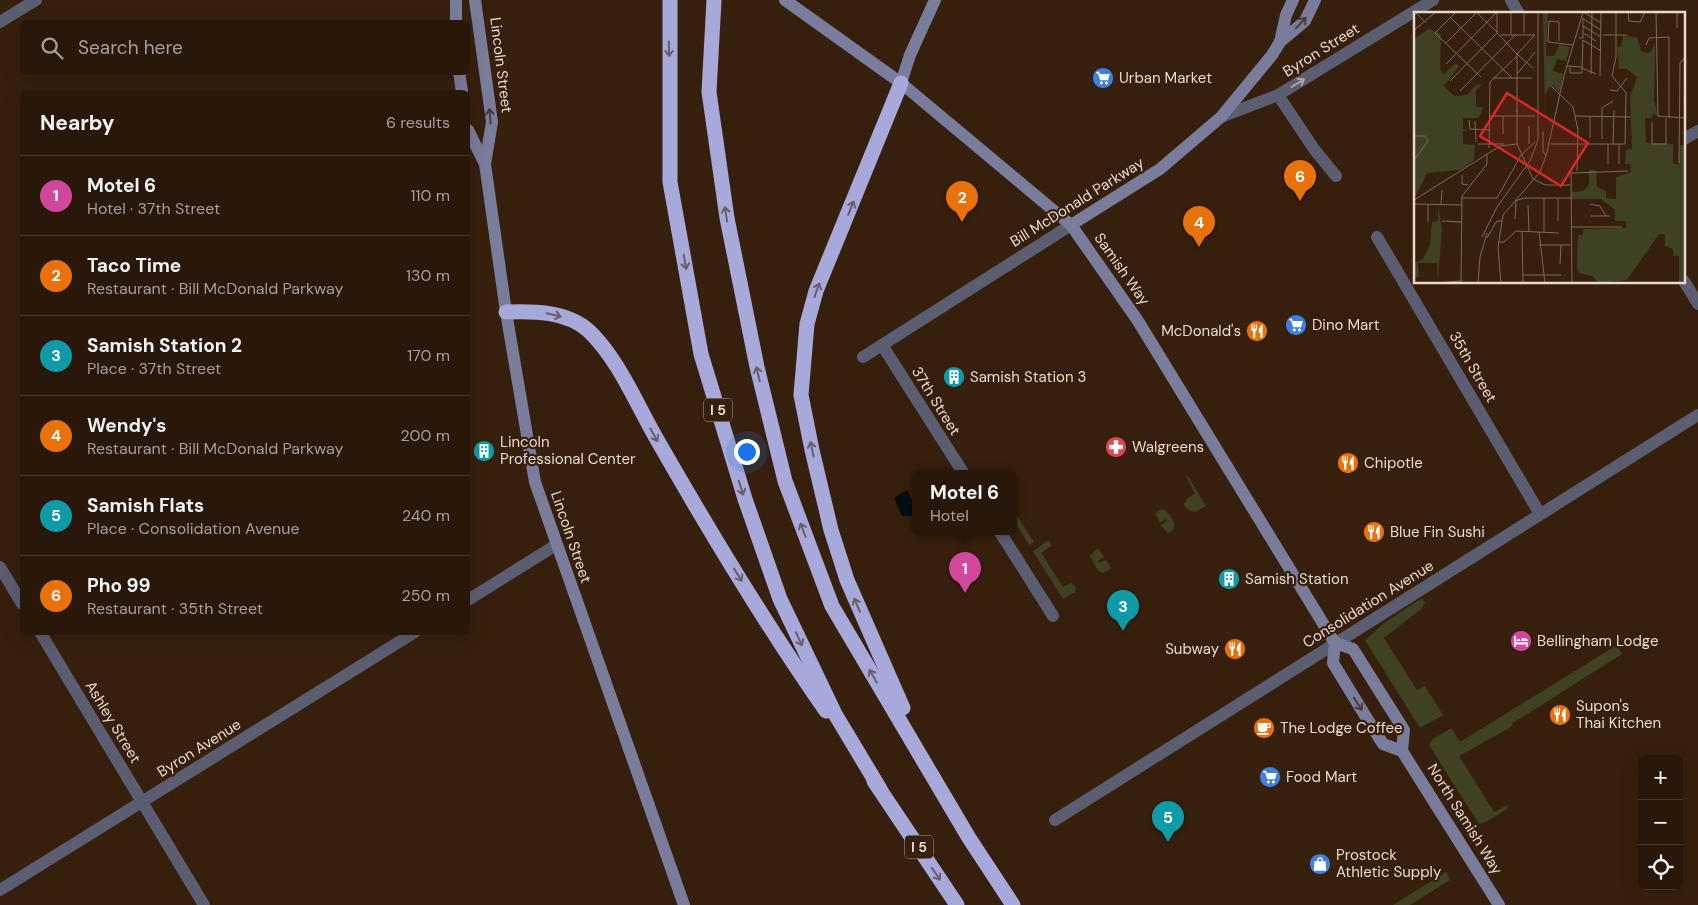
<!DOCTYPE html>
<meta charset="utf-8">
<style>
:root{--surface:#29170a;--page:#352418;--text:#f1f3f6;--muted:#a59f9c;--line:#45362b;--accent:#7c3aed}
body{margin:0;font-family:"DM Sans",sans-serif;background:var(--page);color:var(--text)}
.controls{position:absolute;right:15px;bottom:15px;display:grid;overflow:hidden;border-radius:8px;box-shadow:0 5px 20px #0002}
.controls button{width:45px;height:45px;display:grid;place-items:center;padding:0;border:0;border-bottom:1px solid var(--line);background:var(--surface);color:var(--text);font:25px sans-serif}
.you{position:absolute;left:746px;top:451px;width:18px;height:18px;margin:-12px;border:4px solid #fff;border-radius:50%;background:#1a73e8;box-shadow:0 0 0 8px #1a73e833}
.badge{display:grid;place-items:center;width:32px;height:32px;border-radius:50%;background:var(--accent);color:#fff;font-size:16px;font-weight:700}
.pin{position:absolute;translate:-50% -41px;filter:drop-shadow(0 1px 2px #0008)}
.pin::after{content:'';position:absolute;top:26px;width:18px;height:15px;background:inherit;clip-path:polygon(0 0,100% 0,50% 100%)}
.popup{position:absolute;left:912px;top:470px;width:105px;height:65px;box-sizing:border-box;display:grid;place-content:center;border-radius:8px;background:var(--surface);filter:drop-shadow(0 1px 4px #0005);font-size:16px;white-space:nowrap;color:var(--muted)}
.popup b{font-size:19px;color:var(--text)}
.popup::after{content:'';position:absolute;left:50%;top:100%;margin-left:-10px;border:10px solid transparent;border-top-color:var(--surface)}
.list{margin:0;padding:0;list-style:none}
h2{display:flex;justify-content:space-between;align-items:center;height:65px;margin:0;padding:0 20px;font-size:21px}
h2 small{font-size:16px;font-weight:400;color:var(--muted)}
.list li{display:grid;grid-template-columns:32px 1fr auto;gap:15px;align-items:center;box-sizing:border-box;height:80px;padding:0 20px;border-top:1px solid var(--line)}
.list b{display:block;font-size:19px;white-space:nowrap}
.list p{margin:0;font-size:16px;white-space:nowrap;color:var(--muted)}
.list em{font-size:16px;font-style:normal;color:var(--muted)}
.icon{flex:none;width:28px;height:28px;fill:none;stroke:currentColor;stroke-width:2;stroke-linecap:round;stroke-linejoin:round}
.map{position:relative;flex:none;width:1698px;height:905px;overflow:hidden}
.search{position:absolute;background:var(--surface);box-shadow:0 5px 20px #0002;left:20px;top:20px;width:450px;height:55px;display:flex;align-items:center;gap:12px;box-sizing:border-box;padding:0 18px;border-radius:8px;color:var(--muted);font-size:19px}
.panel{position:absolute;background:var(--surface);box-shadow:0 5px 20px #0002;left:20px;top:90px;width:450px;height:545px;border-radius:8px}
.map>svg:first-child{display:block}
.green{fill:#3f4222}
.water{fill:#000e12}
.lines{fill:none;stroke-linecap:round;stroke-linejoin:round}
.street{stroke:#5b5d71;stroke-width:12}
.secondary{stroke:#7a7c9b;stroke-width:12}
.highway{stroke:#a6a9da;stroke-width:15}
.oneway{stroke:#4b3b38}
.oneway2{stroke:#695d69}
.oneway3{stroke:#b0a7a8}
.labels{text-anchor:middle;stroke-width:4.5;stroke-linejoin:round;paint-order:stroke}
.shield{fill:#371f0d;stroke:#b4a093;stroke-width:1}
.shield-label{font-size:14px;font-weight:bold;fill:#e9d8cd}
.street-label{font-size:15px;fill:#e9d8cd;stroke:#371f0d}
.poi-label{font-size:15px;fill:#e9d8cd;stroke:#371f0d;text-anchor:start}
.inset-road{fill:none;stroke:#7e695a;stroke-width:1}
.view{fill:#d62828;fill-opacity:0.15;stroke:#d62828;stroke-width:2.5}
.inset-edge{fill:none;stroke:#e9d8cd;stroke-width:2.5}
</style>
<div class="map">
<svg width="1698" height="905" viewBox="0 0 1698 905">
<rect width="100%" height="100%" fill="#371f0d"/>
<g class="green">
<path d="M 1188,476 L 1206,506 L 1195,512 L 1188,510 L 1184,504 L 1187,499 L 1195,493 L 1186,477 Z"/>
<path d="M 1162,509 C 1169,511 1176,522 1174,529 L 1168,534 L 1161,525 L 1167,521 L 1166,519 L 1160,522 L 1155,514 Z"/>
<path d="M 1014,511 L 1034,542 L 1029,545 L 1014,520 Z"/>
<path d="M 1049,540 L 1051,546 L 1041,553 L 1063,587 L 1071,583 L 1076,587 L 1075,592 L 1063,599 L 1033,551 Z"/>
<path d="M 1098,548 L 1104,557 L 1098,561 L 1099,563 L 1106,560 L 1111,568 L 1103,573 L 1098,571 L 1090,556 Z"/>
<path d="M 1422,598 L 1425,603 L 1421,609 L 1384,638 L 1417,690 L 1425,686 L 1443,715 L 1420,728 L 1365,640 L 1387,621 Z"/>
<path d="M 1617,645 L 1622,654 L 1513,723 L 1511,727 L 1459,756 L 1494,812 L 1508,805 L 1507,809 L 1486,822 L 1479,824 L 1429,745 L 1433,739 L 1451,728 L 1460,742 Z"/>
<path d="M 1446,872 L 1450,880 L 1410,905 L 1393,905 Z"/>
</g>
<path class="water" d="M 907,490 L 913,502 L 916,503 L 916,516 L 902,516 L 894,498 Z"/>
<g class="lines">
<g class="street">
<path d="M 1511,0 L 1519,14"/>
<path d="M 0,22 L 36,0"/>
<path d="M 1278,95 L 1314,149 L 1336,176"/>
<path d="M 1221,117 L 1278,95 L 1433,0"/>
<path d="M 1684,139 L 1698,131"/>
<path d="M 1377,237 L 1540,514"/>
<path d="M 1684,281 L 1698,304"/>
<path d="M 882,345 L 964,474"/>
<path d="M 863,357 L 1071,225"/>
<path d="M 1000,532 L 1053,616"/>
<path d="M 0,567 L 22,604"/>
<path d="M 468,600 L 556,545"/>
<path d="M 40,632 L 204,905"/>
<path d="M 1055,820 L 1698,415"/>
<path d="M 0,890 L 415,632"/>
</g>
<g class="secondary">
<path d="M 475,0 L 492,122 L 485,164 L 506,312 L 535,482 L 684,905"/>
<path d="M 785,0 L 901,83 L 1071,225 L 1138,321 L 1335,643"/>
<path d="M 456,22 L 456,0"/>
<path d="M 1280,42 L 1286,15 L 1293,0"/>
<path d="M 459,72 L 462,92"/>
<path d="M 901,83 L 910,55 L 935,0"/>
<path d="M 468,130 L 485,164"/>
<path d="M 1071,225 L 1160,169 L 1221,117 L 1272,55 L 1280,42 L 1305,21 L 1315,0"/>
<path d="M 1335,643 L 1353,649 L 1385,700 L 1404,730 L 1402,751 L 1499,905"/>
<path d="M 1335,643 L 1333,663 L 1374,730 L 1383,744 L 1402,751"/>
</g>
<g class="highway">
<path d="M 670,0 L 670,182 L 701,354 L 745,499 L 780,599 L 835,714 L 880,789"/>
<path d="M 714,0 L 709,92 L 727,218 L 757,367 L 785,481 L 832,606 L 969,838 L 1013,905"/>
<path d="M 901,83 L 816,291 L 807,324 L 801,395 L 812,450 L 831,530 L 847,580 L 903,708"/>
<path d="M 506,312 C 533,311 567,311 589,331 C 620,361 637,406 659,443 C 711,534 766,625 826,711"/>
<path d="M 874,781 L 957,905"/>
</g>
</g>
<defs><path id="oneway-shaft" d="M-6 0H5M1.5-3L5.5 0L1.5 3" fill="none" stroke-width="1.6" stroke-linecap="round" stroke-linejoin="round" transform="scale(1.25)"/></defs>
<g class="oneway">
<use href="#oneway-shaft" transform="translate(1301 23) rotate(-46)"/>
<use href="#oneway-shaft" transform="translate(490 116) rotate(-95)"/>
<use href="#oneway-shaft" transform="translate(1358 704) rotate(58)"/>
</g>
<g class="oneway2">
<use href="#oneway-shaft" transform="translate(669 49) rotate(89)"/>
<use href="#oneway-shaft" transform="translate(851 208) rotate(-68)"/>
<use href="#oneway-shaft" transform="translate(726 214) rotate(-99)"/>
<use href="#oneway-shaft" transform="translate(685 262) rotate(80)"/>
<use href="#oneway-shaft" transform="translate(817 290) rotate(-70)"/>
<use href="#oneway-shaft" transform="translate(554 315) rotate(13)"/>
<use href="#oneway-shaft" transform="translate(758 374) rotate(-104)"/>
<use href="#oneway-shaft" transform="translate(654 435) rotate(61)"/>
<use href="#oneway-shaft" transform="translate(812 449) rotate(-102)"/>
<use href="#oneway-shaft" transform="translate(741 488) rotate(73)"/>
<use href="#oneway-shaft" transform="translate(803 530) rotate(-111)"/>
<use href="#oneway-shaft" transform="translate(738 575) rotate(58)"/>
<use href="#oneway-shaft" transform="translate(857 605) rotate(-113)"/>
<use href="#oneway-shaft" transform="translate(799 639) rotate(65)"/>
<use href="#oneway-shaft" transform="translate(873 676) rotate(-120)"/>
<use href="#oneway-shaft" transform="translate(936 874) rotate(56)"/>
</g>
<use class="oneway3" href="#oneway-shaft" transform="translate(1298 83) rotate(-32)"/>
<defs>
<g id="supermarket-disc" transform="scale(1.125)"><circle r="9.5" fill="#3f7fe0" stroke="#371f0d"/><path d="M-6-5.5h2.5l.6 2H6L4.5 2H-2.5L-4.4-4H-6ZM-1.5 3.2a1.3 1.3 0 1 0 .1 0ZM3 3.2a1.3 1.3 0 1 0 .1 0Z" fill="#fff"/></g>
<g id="restaurant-disc" transform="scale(1.125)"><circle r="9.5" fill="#e8710a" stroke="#371f0d"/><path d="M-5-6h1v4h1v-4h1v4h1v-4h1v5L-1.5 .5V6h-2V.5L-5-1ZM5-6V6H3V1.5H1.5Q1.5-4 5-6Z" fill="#fff"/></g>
<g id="building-disc" transform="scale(1.125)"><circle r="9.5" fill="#0f9aa8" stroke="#371f0d"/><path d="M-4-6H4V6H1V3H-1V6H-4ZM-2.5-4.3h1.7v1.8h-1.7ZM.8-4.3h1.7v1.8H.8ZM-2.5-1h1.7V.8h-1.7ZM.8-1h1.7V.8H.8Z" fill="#fff"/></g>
<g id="pharmacy-disc" transform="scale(1.125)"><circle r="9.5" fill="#e0444e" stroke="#371f0d"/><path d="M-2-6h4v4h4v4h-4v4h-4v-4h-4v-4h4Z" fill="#fff"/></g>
<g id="hotel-disc" transform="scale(1.125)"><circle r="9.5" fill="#d1479c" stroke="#371f0d"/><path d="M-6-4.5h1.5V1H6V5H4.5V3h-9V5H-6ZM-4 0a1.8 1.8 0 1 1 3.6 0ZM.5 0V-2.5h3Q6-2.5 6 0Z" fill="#fff"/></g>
<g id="cafe-disc" transform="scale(1.125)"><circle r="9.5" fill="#e8710a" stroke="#371f0d"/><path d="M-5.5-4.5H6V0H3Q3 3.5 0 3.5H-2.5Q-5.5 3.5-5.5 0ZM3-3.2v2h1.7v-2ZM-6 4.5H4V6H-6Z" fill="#fff"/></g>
<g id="shop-disc" transform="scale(1.125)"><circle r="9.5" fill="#3f7fe0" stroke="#371f0d"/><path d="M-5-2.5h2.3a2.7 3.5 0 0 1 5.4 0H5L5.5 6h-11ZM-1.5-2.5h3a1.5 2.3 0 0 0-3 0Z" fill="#fff"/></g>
</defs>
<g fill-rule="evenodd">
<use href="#supermarket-disc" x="1103" y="78"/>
<use href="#supermarket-disc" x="1296" y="325"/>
<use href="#restaurant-disc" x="1257" y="331"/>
<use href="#building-disc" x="954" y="377"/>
<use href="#pharmacy-disc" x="1116" y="447"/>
<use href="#building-disc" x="484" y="451"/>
<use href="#restaurant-disc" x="1348" y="463"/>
<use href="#restaurant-disc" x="1374" y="532"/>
<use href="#building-disc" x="1229" y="579"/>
<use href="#hotel-disc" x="1521" y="641"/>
<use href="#restaurant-disc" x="1235" y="649"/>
<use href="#restaurant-disc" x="1560" y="715"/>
<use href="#cafe-disc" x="1264" y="728"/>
<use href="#supermarket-disc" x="1270" y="777"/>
<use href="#shop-disc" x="1320" y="864"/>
</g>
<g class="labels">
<g class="shield">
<rect x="704" y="398.5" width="28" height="23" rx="4"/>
<rect x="905" y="835.5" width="28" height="23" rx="4"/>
</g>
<g class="shield-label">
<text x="718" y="415">I 5</text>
<text x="919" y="852">I 5</text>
</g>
<g class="street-label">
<text transform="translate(1321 50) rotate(-32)" y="5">Byron Street</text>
<text transform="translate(501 65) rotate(83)" y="5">Lincoln Street</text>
<text transform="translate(1077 202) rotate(-32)" y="5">Bill McDonald Parkway</text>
<text transform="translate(1122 269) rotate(55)" y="5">Samish Way</text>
<text transform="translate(1473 367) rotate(60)" y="5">35th Street</text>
<text transform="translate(936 401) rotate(58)" y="5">37th Street</text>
<text transform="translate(571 537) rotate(71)" y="5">Lincoln Street</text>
<text transform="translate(1368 604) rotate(-32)" y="5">Consolidation Avenue</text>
<text transform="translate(113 722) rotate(59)" y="5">Ashley Street</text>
<text transform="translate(199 748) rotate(-32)" y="5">Byron Avenue</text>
<text transform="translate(1465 819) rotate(58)" y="5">North Samish Way</text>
</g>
<g class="poi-label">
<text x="1119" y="83">Urban Market</text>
<text x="1312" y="330">Dino Mart</text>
<text x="1241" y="336" text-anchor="end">McDonald's</text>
<text x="970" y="382">Samish Station 3</text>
<text x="500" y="447">Lincoln<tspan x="500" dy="17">Professional Center</tspan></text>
<text x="1132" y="452">Walgreens</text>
<text x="1364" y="468">Chipotle</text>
<text x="1390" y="537">Blue Fin Sushi</text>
<text x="1245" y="584">Samish Station</text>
<text x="1537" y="646">Bellingham Lodge</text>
<text x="1219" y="654" text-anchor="end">Subway</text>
<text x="1576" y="711">Supon's<tspan x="1576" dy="17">Thai Kitchen</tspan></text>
<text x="1280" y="733">The Lodge Coffee</text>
<text x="1286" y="782">Food Mart</text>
<text x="1336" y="860">Prostock<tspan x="1336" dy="17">Athletic Supply</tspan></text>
</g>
</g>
<g transform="translate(1414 12)">
<rect width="271" height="271" fill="#371f0d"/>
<path d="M 129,0 L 134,0 L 132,44 L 140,44 L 146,32 L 156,35 L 152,49 L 143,47 L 139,59 L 149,62 L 146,80 L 137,73 L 131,82 L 131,103 ZM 15,17 L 27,22 L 26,58 L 30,62 L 42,51 L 45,54 L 30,74 L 40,84 L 53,83 L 62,73 L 69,72 L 62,78 L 62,95 L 69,95 L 65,106 L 49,106 L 49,117 L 54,119 L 49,119 L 49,132 L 61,133 L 60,148 L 46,158 L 13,161 L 0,188 L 0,27 ZM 209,24 L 223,25 L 227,39 L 232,41 L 237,40 L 241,31 L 240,88 L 244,105 L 239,101 L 238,106 L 231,106 L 232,131 L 259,132 L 259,151 L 265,153 L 266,133 L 271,133 L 271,271 L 265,271 L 265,244 L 259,244 L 259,237 L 251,234 L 251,222 L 245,222 L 213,268 L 185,271 L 178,264 L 165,261 L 163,256 L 164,223 L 169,223 L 169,217 L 212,216 L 212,209 L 201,209 L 201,198 L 187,187 L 158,187 L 158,180 L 170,179 L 175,172 L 175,158 L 182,158 L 183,175 L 192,179 L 192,186 L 202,187 L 202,165 L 217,160 L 216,152 L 211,152 L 212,138 L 218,137 L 216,85 L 223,65 L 213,57 L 205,57 L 203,35 L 208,34 ZM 24,194 L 28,218 L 24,268 L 23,251 L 4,251 L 5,264 L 0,267 L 0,251 L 9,247 L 16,233 L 18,210 L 24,209 Z" fill="#3f4222"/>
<path class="inset-road" d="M 1,0 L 12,11M 42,0 L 21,21 L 67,65M 62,0 L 83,20M 83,0 L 83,21 L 103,42 L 103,74M 214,0 L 215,9 L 226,10 L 231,0M 242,0 L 244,104 L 272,106M 171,1 L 187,11M 37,6 L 98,66M 168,6 L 187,18M 169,14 L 187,25M 263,16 L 263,0M 0,18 L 22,0M 110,21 L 110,0M 169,21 L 182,29M 97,22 L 97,0M 86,23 L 121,23M 189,23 L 213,23M 165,26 L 169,26 L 169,7M 145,29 L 145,10 L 135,9 L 134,30 L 159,33M 32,31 L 63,0M 232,33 L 235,26 L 255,25 L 255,106M 32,52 L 83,0M 153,54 L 169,55M 156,54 L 156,61 L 168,61 L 168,56M 119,56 L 103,42 L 121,23M 168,56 L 169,28 L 187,39M 168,56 L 182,62M 103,62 L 121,40M 177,62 L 178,0M 186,64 L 187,0M 79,66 L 118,66M 36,69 L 83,21M 103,74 L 103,100M 137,74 L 159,95 L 164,118 L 163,159M 196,78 L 203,79 L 213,66M 46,79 L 102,22M 103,97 L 103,132 L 119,167M 76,104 L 121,104M 161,104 L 216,105M 55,108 L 56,117 L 75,118M 61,109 L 62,130M 238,110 L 238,132 L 252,132 L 252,106M 115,114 L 115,132M 129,119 L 129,139 L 132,144M 89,122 L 89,104M 0,124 L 11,124 L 14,129 L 0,148M 176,126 L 176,105M 188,127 L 188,96 L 199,89M 64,132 L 90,132M 137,132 L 211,132 L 212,81 L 198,64 L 202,45 L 202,0M 199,132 L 200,98M 75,136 L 76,70 L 103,44M 107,143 L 121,130M 132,144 L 150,64 L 169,0M 265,151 L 266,51 L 272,44M 194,152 L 194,132M 205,152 L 205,132M 48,163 L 48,172 L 54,173M 119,167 L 131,173 L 156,173M 48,186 L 83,186M 83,186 L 107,143M 130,186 L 130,220M 144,186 L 144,209M 0,188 L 86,134 L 103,132M 101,189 L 110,186 L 157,186M 0,192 L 48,193M 176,192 L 186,194 L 192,204M 27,193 L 28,178M 114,193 L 115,220M 177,204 L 196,204M 101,207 L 102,190M 28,209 L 47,210M 14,210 L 14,193M 157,215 L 208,215M 108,219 L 109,271M 125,220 L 131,271M 68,225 L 83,195 L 116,149 L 124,128 L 124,0M 73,226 L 82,210 L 88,208M 85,230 L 90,230 L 102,219 L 145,221M 125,233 L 157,233M 146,252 L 147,233M 109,263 L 147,263M 20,271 L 47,269M 47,271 L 48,184 L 73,152 L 73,143M 64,271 L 66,245 L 73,221M 87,271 L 84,235 L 89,203 L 126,160 L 132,144M 158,271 L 157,161 L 214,159"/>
<path class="view" d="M 93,81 L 174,131 L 147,174 L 66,124 Z"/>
<rect width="271" height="271" class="inset-edge"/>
</g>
</svg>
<div class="controls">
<button>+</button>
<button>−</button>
<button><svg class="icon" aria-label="locate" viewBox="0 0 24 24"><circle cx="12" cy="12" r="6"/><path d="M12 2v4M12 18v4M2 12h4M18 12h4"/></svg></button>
</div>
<div class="you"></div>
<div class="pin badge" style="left:965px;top:593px;background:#d1479c">1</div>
<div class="popup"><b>Motel 6</b>Hotel</div>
<div class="pin badge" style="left:962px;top:222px;background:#e8710a">2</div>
<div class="pin badge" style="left:1123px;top:631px;background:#0f9aa8">3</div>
<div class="pin badge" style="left:1199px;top:247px;background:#e8710a">4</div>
<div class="pin badge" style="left:1168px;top:842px;background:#0f9aa8">5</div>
<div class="pin badge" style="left:1300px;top:201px;background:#e8710a">6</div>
<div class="search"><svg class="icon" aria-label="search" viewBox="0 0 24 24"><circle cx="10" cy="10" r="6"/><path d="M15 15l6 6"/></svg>Search here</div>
<section class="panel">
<h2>Nearby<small>6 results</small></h2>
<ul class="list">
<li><span class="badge" style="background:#d1479c">1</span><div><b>Motel 6</b><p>Hotel · 37th Street</p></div><em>110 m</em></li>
<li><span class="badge" style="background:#e8710a">2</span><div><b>Taco Time</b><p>Restaurant · Bill McDonald Parkway</p></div><em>130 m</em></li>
<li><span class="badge" style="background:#0f9aa8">3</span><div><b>Samish Station 2</b><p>Place · 37th Street</p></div><em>170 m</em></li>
<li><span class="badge" style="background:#e8710a">4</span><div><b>Wendy's</b><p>Restaurant · Bill McDonald Parkway</p></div><em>200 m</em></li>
<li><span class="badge" style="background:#0f9aa8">5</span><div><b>Samish Flats</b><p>Place · Consolidation Avenue</p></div><em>240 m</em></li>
<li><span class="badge" style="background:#e8710a">6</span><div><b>Pho 99</b><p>Restaurant · 35th Street</p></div><em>250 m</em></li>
</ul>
</section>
</div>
